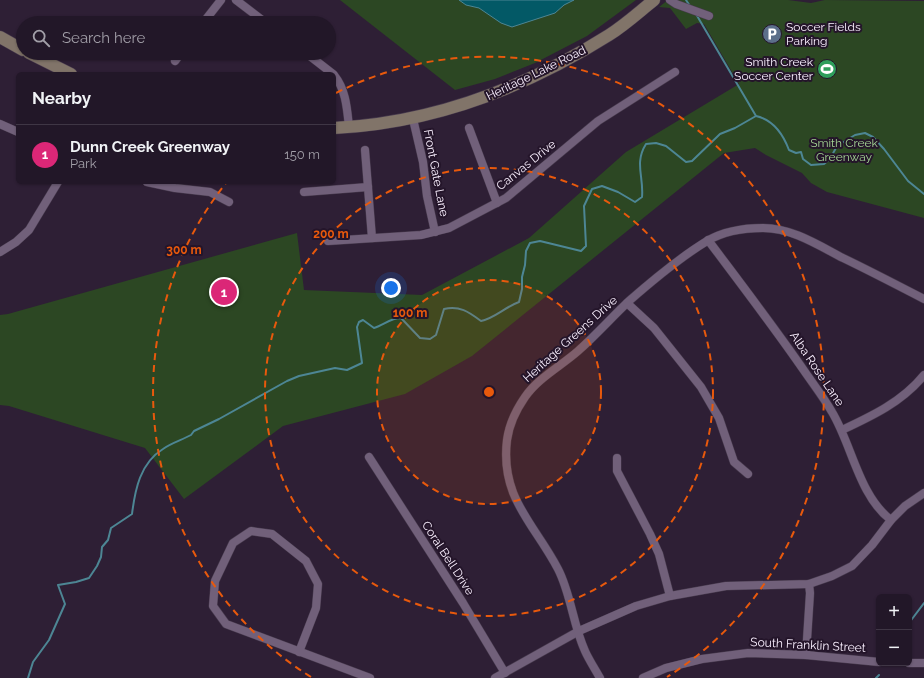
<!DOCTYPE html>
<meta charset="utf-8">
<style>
:root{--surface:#221728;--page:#2e2434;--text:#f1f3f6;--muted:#a29fa8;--line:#3f3645;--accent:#db2777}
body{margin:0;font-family:Raleway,sans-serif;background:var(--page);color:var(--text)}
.controls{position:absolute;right:12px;bottom:12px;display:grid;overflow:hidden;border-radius:6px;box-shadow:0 1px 3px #0004}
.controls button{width:36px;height:36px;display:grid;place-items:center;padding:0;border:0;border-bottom:1px solid var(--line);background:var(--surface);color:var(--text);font:20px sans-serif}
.you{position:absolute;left:391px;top:288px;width:14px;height:14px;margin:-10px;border:3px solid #fff;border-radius:50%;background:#1a73e8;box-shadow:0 0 0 6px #1a73e833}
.badge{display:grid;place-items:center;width:26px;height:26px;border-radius:50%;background:var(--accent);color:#fff;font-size:13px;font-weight:700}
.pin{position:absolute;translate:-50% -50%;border:2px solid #fff;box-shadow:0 1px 4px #0006}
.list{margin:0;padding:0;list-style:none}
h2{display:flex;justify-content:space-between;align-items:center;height:52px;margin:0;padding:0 16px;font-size:17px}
h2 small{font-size:13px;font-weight:400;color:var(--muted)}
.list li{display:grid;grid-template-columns:26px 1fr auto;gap:12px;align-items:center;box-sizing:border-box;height:60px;padding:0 16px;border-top:1px solid var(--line)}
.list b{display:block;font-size:15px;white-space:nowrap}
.list p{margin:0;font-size:13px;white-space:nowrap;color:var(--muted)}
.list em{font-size:13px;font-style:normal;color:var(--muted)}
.icon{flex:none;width:22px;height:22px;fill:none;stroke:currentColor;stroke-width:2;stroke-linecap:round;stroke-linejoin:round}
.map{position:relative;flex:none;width:924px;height:678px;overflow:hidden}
.search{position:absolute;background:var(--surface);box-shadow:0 1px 3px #0004;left:16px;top:16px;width:320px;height:44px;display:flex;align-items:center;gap:10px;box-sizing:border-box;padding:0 14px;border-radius:22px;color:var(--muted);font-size:15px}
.panel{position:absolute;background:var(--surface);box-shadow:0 1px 3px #0004;left:16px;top:72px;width:320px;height:112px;border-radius:6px}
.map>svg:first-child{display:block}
.green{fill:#2c4723}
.water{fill:#035966;stroke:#4d8694}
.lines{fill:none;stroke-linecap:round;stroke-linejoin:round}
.stream{stroke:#4d8694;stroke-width:2}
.minor-casing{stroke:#483b4e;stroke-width:9}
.secondary-casing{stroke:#483b4e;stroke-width:13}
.minor{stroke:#71607a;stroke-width:8}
.secondary{stroke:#817469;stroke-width:12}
.ring{fill:none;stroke:#e8590c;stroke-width:2;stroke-dasharray:7 5}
.labels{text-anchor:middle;stroke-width:4;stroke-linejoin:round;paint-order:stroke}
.poi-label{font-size:12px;fill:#faf0ff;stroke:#24152a;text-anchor:start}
.street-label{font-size:12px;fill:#faf0ff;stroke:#24152a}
.park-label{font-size:12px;fill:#a3d493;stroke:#24152a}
.centre{fill:#e8590c;stroke:#24152a;stroke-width:2}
.ring-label{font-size:12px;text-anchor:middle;font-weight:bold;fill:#e8590c;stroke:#24152a;stroke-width:4;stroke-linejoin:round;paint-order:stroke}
</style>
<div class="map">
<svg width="924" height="678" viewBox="0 0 924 678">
<rect width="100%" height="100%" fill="#2e1f35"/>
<g class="green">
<path d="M 340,0 L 636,0 L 587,36 L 535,63 L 495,79 L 455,90 Z"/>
<path d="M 668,0 L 788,0 L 811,3 L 825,0 L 924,1 L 924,218 L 827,192 L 811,183 L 802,173 L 766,155 L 755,148 L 724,153 L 472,356 L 405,394 L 283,426 L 184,499 L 145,448 L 9,406 L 0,405 L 0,315 L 8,314 L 297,233 L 304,290 L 422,295 L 529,238 L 626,152 L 739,84 L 704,24 L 697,23 L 686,29 L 670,8 L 659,7 Z"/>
</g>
<path class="water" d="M 459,0 L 574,0 L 564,5 L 555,13 L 512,27 L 501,23 L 479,8 L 466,5 Z"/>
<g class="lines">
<g class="stream">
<path d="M 686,0 L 690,6"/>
<path d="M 696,14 L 756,116 C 774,120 783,134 789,150 L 796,153 L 801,152 L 803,159 L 811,165 L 824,164 L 830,159 L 837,146 L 855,135 L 865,133 L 873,137 L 884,149 L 908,181 L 924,194"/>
<path d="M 909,623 L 924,603"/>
<path d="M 28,678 L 33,662 L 49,640 L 65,604 L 58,585 L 76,582 L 89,578 L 97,566 L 101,557 L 102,547 L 108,540 L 111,528 L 132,514 C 135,490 140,463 163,449 C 171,443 182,440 191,435 L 194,431 L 219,419 L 287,381 L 299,376 L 335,368 L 347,370 L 362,363 L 357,327 L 359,322 L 363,320 L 374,328 C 384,325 390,318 401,318 L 420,338 L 430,339 L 436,335 L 444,309 C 459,305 469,312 481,321 C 495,318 505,307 519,302 L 522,289 L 522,277 L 525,265 L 526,251 L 530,243 L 540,241 L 581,251 L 586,246 L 584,206 L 592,189 L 602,186 L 618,192 L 635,202 L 642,197 C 644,177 634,163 646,144 L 656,143 L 666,146 L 686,162 L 692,161 L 720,134 L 735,128 L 756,116"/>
<path d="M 876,678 L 879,675"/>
</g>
<g class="minor-casing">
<g id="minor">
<path d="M 236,0 L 266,23"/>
<path d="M 670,0 L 676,4 L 709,16"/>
<path d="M 203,23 L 221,0"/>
<path d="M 306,53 L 333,74"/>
<path d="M 175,61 L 181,53"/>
<path d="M 334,75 C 346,90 347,108 349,127"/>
<path d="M 413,119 L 423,162 L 427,196 L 435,232"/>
<path d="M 0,124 L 18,132"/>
<path d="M 469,128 L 497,203"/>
<path d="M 365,150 L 372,238"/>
<path d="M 147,182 L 175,188 L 210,192 L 229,202"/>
<path d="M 304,192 L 368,187"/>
<path d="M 708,240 C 741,284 774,327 805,372 C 814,385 824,398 832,412 C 852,445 859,496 891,520"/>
<path d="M 328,241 L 421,235 L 449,228 L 506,198 L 598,121 L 675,72"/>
<path d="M 0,252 L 16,242 L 29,230 L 58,182"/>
<path d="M 627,303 L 654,328 L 701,387 L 719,418 L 734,462 L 748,474"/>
<path d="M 842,430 C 872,416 902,402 924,375"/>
<path d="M 369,457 L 463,603 L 505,673"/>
<path d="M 617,458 L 617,471 L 650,534 L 659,554 L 670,596"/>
<path d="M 299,652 L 316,608 L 318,584 L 306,561 L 272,534 L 251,531 L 233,543 L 215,581 L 213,606 L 226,624 L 370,678"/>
<path d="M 806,655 L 810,593 L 809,584"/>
<path d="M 909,663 L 924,663"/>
<path d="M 495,678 L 579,631 L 636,606 L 670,596 L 726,586 L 809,584 L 832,576 L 852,566 L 872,545 L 891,520 L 905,506 L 924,493"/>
<path d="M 600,678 C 595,669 589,660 585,651 C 573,625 571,594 558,569 C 534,523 500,498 507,440 C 509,425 516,410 525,397 C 538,378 561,366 578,351 C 596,335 612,317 629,301 C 653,280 679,258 707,241 C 724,231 743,228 763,228 C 792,228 818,245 843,258 C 870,271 897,285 924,299"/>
<path d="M 643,678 L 666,668 L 702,659 L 748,653 L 806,655 L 879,662"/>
</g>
</g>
<g class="secondary-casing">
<g id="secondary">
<path d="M 0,37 L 23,50"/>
<path d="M 29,53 L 71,74"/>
<path d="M 334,128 C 433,123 525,88 609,35 C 625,25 639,12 654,0"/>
</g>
</g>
<use href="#minor" class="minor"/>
<use href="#secondary" class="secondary"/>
</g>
<circle cx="489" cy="392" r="112" fill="#e8590c" fill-opacity=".12"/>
<g class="ring">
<circle cx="489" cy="392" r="112"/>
<circle cx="489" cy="392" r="224"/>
<path d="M311 677A336 336 0 0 1 226 183M336 93A336 336 0 0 1 667 677"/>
</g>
<defs>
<g id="parking-disc" transform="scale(1)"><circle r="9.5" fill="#5c6f8a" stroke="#24152a"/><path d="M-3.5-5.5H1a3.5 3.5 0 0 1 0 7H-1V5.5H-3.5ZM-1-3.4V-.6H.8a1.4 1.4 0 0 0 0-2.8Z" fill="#fff"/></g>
<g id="stadium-disc" transform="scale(1)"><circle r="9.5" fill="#2e9e5b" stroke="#24152a"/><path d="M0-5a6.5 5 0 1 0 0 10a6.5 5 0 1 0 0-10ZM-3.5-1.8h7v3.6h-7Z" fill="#fff"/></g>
</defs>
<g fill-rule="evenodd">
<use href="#parking-disc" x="772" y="34"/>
<use href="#stadium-disc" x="827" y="69"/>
</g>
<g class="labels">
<g class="poi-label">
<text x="786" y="31">Soccer Fields<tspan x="786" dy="14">Parking</tspan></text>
<text x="813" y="66" text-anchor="end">Smith Creek<tspan x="813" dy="14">Soccer Center</tspan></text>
</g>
<g class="street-label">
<text transform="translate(536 73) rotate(-26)" y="4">Heritage Lake Road</text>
<text transform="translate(526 165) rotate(-39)" y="4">Canvas Drive</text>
<text transform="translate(436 173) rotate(79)" y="4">Front Gate Lane</text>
<text transform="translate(570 339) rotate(-42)" y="4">Heritage Greens Drive</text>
<text transform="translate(817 369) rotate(56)" y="4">Alba Rose Lane</text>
<text transform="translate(448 558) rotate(57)" y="4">Coral Bell Drive</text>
<text transform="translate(808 645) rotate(3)" y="4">South Franklin Street</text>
</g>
<g class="park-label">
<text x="844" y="147">Smith Creek<tspan x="844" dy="14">Greenway</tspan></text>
</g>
</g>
<circle cx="489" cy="392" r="6" class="centre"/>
<g class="ring-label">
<text x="331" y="238">200 m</text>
<text x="184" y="254">300 m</text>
<text x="410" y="317">100 m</text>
</g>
</svg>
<div class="controls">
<button>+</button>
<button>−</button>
</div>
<div class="you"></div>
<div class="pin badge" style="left:224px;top:292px">1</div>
<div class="search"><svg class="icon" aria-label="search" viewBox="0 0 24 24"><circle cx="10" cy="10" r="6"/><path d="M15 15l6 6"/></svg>Search here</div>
<section class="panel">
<h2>Nearby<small></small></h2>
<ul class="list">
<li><span class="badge">1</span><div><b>Dunn Creek Greenway</b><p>Park</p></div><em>150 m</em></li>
</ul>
</section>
</div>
